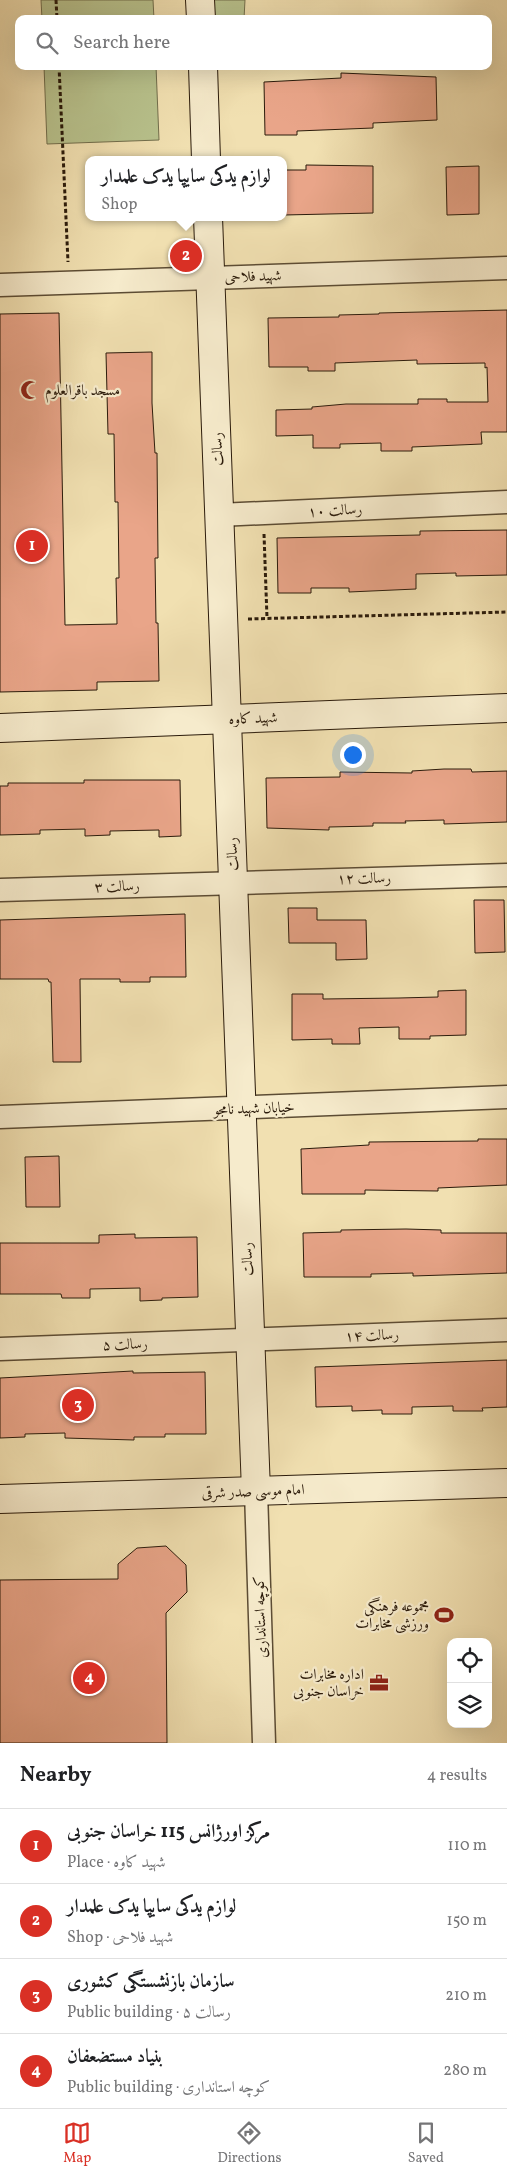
<!DOCTYPE html>
<meta charset="utf-8">
<style>
:root{--surface:#fff;--page:#f6f6f6;--text:#202124;--muted:#757577;--line:#e0e0e0;--accent:#d93025}
body{margin:0;font-family:Vollkorn,Amiri,serif;background:var(--page);color:var(--text)}
.controls{position:absolute;right:15px;bottom:15px;display:grid;overflow:hidden;border-radius:10px;box-shadow:0 5px 20px #0002}
.controls button{width:45px;height:45px;display:grid;place-items:center;padding:0;border:0;border-bottom:1px solid var(--line);background:var(--surface);color:var(--text);font:25px sans-serif}
.you{position:absolute;left:352px;top:754px;width:18px;height:18px;margin:-12px;border:4px solid #fff;border-radius:50%;background:#1a73e8;box-shadow:0 0 0 8px #1a73e833}
.badge{display:grid;place-items:center;width:32px;height:32px;border-radius:50%;background:var(--accent);color:#fff;font-size:16px;font-weight:700}
.pin{position:absolute;translate:-50% -50%;border:2px solid #fff;box-shadow:0 1px 5px #0006}
.popup{position:absolute;left:85px;top:156px;width:202px;height:65px;box-sizing:border-box;display:grid;place-content:center;border-radius:10px;background:var(--surface);filter:drop-shadow(0 1px 4px #0005);font-size:16px;white-space:nowrap;color:var(--muted)}
.popup b{font-size:19px;color:var(--text)}
.popup::after{content:'';position:absolute;left:50%;top:100%;margin-left:-10px;border:10px solid transparent;border-top-color:var(--surface)}
.list{margin:0;padding:0;list-style:none}
h2{display:flex;justify-content:space-between;align-items:center;height:65px;margin:0;padding:0 20px;font-size:21px}
h2 small{font-size:16px;font-weight:400;color:var(--muted)}
.list li{display:grid;grid-template-columns:32px 1fr auto;gap:15px;align-items:center;box-sizing:border-box;height:75px;padding:0 20px;border-top:1px solid var(--line)}
.list b{display:block;font-size:19px;white-space:nowrap}
.list p{margin:0;font-size:16px;white-space:nowrap;color:var(--muted)}
.list em{font-size:16px;font-style:normal;color:var(--muted)}
.icon{flex:none;width:28px;height:28px;fill:none;stroke:currentColor;stroke-width:2;stroke-linecap:round;stroke-linejoin:round}
.map{position:relative;flex:none;width:507px;height:1743px;overflow:hidden}
.search{position:absolute;background:var(--surface);box-shadow:0 5px 20px #0002;left:15px;right:15px;top:15px;height:55px;display:flex;align-items:center;gap:12px;box-sizing:border-box;padding:0 18px;border-radius:10px;color:var(--muted);font-size:19px}
.sheet{height:365px;background:var(--surface)}
nav{display:flex;justify-content:space-around;align-items:center;box-sizing:border-box;height:70px;border-top:1px solid var(--line);background:var(--surface);font-size:14px;color:var(--muted)}
nav a{display:grid;justify-items:center;gap:2px}
nav .on{color:var(--accent)}
.map>svg:first-child{display:block}
.green{fill:#b8c28d;stroke:#726e4c}
.building{fill:#e9a589;stroke:#2b1b0b}
.lines{fill:none;stroke-linecap:round;stroke-linejoin:round}
.street-casing{stroke:#5c4c34;stroke-width:25}
.secondary-casing{stroke:#2b1b0b;stroke-width:30}
.path{stroke:#2b1b0b;stroke-width:3;stroke-dasharray:4 2.5;stroke-linecap:butt}
.street{stroke:#f6ebcc;stroke-width:22}
.secondary{stroke:#f6ebcc;stroke-width:28}
.labels{text-anchor:middle;stroke-width:4.5;stroke-linejoin:round;paint-order:stroke}
.street-label{font-size:15px;fill:#2b1b0b;stroke:#f6ebcc}
.poi-label{font-size:15px;fill:#2b1b0b;stroke:#f6ebcc;text-anchor:end}
</style>
<div class="map">
<svg width="507" height="1743" viewBox="0 0 507 1743">
<rect width="100%" height="100%" fill="#f1e0b1"/>
<filter id="stains"><feTurbulence type="fractalNoise" baseFrequency=".004" numOctaves="4"/><feColorMatrix values="0 0 0 0 .2 0 0 0 0 .09 0 0 0 0 .02 0 0 0 .5 -.17"/></filter>
<radialGradient id="worn" r=".72"><stop offset=".6" stop-color="#630" stop-opacity="0"/><stop offset="1" stop-color="#630" stop-opacity=".3"/></radialGradient>
<g class="green">
<path d="M 41,0 L 153,0 L 154,19 L 42,19 Z"/>
<path d="M 208,0 L 245,0 L 244,19 L 209,19 Z"/>
<path d="M 44,66 L 156,66 L 159,140 L 47,144 Z"/>
</g>
<g class="building">
<path d="M 341,73 L 436,77 L 437,120 L 373,123 L 373,128 L 297,131 L 297,135 L 265,135 L 264,82 L 341,78 Z"/>
<path d="M 306,165 L 373,166 L 373,213 L 284,215 L 284,170 L 306,170 Z"/>
<path d="M 479,166 L 479,214 L 447,215 L 446,167 Z"/>
<path d="M 507,310 L 507,432 L 481,432 L 482,444 L 412,447 L 412,451 L 381,451 L 381,443 L 340,444 L 340,448 L 313,448 L 313,435 L 276,436 L 276,410 L 312,409 L 312,407 L 346,404 L 418,404 L 418,399 L 447,399 L 447,402 L 488,402 L 487,367 L 485,368 L 485,363 L 417,364 L 417,360 L 335,363 L 335,371 L 308,371 L 308,367 L 269,367 L 268,318 L 339,317 L 339,315 L 379,314 L 379,313 Z"/>
<path d="M 59,313 L 65,625 L 117,624 L 116,578 L 119,578 L 118,502 L 115,502 L 114,434 L 108,434 L 106,353 L 152,352 L 152,403 L 155,453 L 157,453 L 158,558 L 155,558 L 156,623 L 158,623 L 159,681 L 97,682 L 97,690 L 0,692 L 0,314 Z"/>
<path d="M 507,530 L 507,575 L 456,576 L 456,573 L 416,574 L 416,589 L 349,592 L 349,588 L 311,588 L 311,593 L 278,593 L 277,538 L 420,535 L 420,531 Z"/>
<path d="M 444,769 L 471,769 L 472,772 L 507,771 L 507,822 L 444,824 L 444,820 L 405,821 L 406,823 L 373,823 L 373,826 L 329,827 L 329,830 L 267,828 L 266,778 L 340,777 L 340,772 L 412,773 L 412,771 Z"/>
<path d="M 84,780 L 180,780 L 181,836 L 159,837 L 159,830 L 110,831 L 110,835 L 85,836 L 85,829 L 40,830 L 40,834 L 0,835 L 0,786 L 8,786 L 8,783 L 84,783 Z"/>
<path d="M 474,900 L 504,900 L 505,952 L 475,953 Z"/>
<path d="M 288,908 L 317,908 L 317,920 L 366,920 L 367,959 L 336,960 L 336,943 L 289,943 Z"/>
<path d="M 185,914 L 186,977 L 150,977 L 150,982 L 120,982 L 120,979 L 80,979 L 81,1062 L 53,1062 L 51,982 L 49,982 L 48,979 L 0,979 L 0,920 Z"/>
<path d="M 466,990 L 466,1035 L 430,1036 L 430,1039 L 399,1039 L 399,1027 L 359,1028 L 360,1044 L 332,1044 L 332,1039 L 292,1040 L 292,994 L 323,994 L 323,999 L 399,998 L 438,997 L 438,991 Z"/>
<path d="M 478,1139 L 507,1139 L 507,1185 L 438,1188 L 438,1191 L 365,1190 L 365,1194 L 302,1194 L 301,1149 L 369,1145 L 369,1142 L 478,1141 Z"/>
<path d="M 59,1156 L 60,1207 L 26,1207 L 25,1157 Z"/>
<path d="M 406,1229 L 441,1230 L 441,1233 L 507,1233 L 507,1273 L 413,1276 L 413,1273 L 371,1274 L 371,1277 L 304,1277 L 303,1233 L 341,1232 L 341,1230 Z"/>
<path d="M 135,1234 L 135,1238 L 197,1237 L 198,1297 L 162,1298 L 162,1300 L 140,1301 L 140,1288 L 90,1289 L 90,1298 L 62,1298 L 61,1294 L 0,1294 L 0,1243 L 99,1243 L 99,1235 Z"/>
<path d="M 507,1360 L 507,1407 L 482,1408 L 483,1411 L 453,1411 L 453,1406 L 412,1407 L 412,1414 L 382,1414 L 382,1410 L 352,1411 L 352,1406 L 316,1407 L 315,1367 Z"/>
<path d="M 133,1371 L 133,1373 L 205,1372 L 206,1434 L 165,1434 L 165,1437 L 134,1437 L 134,1440 L 65,1438 L 65,1433 L 25,1434 L 25,1437 L 0,1438 L 0,1378 Z"/>
<path d="M 166,1546 L 186,1565 L 187,1592 L 166,1613 L 167,1743 L 0,1743 L 0,1580 L 118,1579 L 118,1564 L 137,1548 Z"/>
</g>
<g class="lines">
<g class="street-casing">
<g id="street">
<path d="M 0,285 L 507,268"/>
<path d="M 219,515 L 507,502"/>
<path d="M 0,890 L 507,875"/>
<path d="M 0,1117 L 507,1097"/>
<path d="M 0,1349 L 507,1330"/>
<path d="M 256,1491 L 264,1743"/>
</g>
</g>
<g class="secondary-casing">
<g id="secondary">
<path d="M 200,0 L 201,19"/>
<path d="M 203,66 L 206,160"/>
<path d="M 208,217 L 256,1491"/>
<path d="M 0,728 L 507,708"/>
<path d="M 0,1499 L 507,1483"/>
</g>
</g>
<g class="path">
<path d="M 56,0 L 57,19"/>
<path d="M 59,66 L 68,262"/>
<path d="M 264,534 L 267,618"/>
<path d="M 248,619 L 507,612"/>
</g>
<use href="#street" class="street"/>
<use href="#secondary" class="secondary"/>
</g>
<defs>
<g id="mosque-bare" transform="scale(1.5)"><path d="M3.5-4.9A6 6 0 1 0 3.5 4.9A5 5 0 1 1 3.5-4.9Z" fill="#8f2418" stroke="#f6ebcc" stroke-width="2.5" paint-order="stroke"/></g>
<g id="stadium-bare" transform="scale(1.5)"><path d="M0-5a6.5 5 0 1 0 0 10a6.5 5 0 1 0 0-10ZM-3.5-1.8h7v3.6h-7Z" fill="#8f2418" stroke="#f6ebcc" stroke-width="2.5" paint-order="stroke"/></g>
<g id="office-bare" transform="scale(1.5)"><path d="M-6-3h4V-5.5h4V-3h4V5H-6ZM-1-4.5V-3h2v-1.5ZM-6 0V1H6V0Z" fill="#8f2418" stroke="#f6ebcc" stroke-width="2.5" paint-order="stroke"/></g>
</defs>
<g fill-rule="evenodd">
<use href="#mosque-bare" x="30" y="390"/>
<use href="#stadium-bare" x="444" y="1615"/>
<use href="#office-bare" x="379" y="1683"/>
</g>
<g class="labels">
<g class="street-label">
<text transform="translate(253 276) rotate(-2)" y="5">شهید فلاحی</text>
<text transform="translate(217 449) rotate(-92)" y="5">رسالت</text>
<text transform="translate(335 510) rotate(-3)" y="5">رسالت ۱۰</text>
<text transform="translate(253 718) rotate(-2)" y="5">شهید کاوه</text>
<text transform="translate(232 854) rotate(-92)" y="5">رسالت</text>
<text transform="translate(364 878) rotate(-1)" y="5">رسالت ۱۲</text>
<text transform="translate(117 886) rotate(-2)" y="5">رسالت ۳</text>
<text transform="translate(254 1108) rotate(-2)" y="5">خیابان شهید نامجو</text>
<text transform="translate(247 1259) rotate(-92)" y="5">رسالت</text>
<text transform="translate(372 1335) rotate(-2)" y="5">رسالت ۱۴</text>
<text transform="translate(125 1344) rotate(-2)" y="5">رسالت ۵</text>
<text transform="translate(253 1491) rotate(-2)" y="5">امام موسی صدر شرقی</text>
<text transform="translate(260 1617) rotate(-92)" y="5">کوچه استانداری</text>
</g>
<g class="poi-label">
<text x="45" y="395" text-anchor="start">مسجد باقرالعلوم</text>
<text x="429" y="1611">مجموعه فرهنگی<tspan x="429" dy="17">ورزشی مخابرات</tspan></text>
<text x="364" y="1679">اداره مخابرات<tspan x="364" dy="17">خراسان جنوبی</tspan></text>
</g>
</g>
<rect width="100%" height="100%" filter="url(#stains)"/>
<rect width="100%" height="100%" fill="url(#worn)"/>
</svg>
<div class="controls">
<button><svg class="icon" aria-label="locate" viewBox="0 0 24 24"><circle cx="12" cy="12" r="6"/><path d="M12 2v4M12 18v4M2 12h4M18 12h4"/></svg></button>
<button><svg class="icon" aria-label="layers" viewBox="0 0 24 24"><path d="M12 4l9 5-9 5-9-5zM3 14l9 5 9-5"/></svg></button>
</div>
<div class="you"></div>
<div class="pin badge" style="left:32px;top:546px">1</div>
<div class="pin badge" style="left:186px;top:256px">2</div>
<div class="popup"><b>لوازم یدکی سایپا یدک علمدار</b>Shop</div>
<div class="pin badge" style="left:78px;top:1405px">3</div>
<div class="pin badge" style="left:89px;top:1678px">4</div>
<div class="search"><svg class="icon" aria-label="search" viewBox="0 0 24 24"><circle cx="10" cy="10" r="6"/><path d="M15 15l6 6"/></svg>Search here</div>
</div>
<section class="sheet">
<h2>Nearby<small>4 results</small></h2>
<ul class="list">
<li><span class="badge">1</span><div><b>مرکز اورژانس 115 خراسان جنوبی</b><p>Place · شهید کاوه</p></div><em>110 m</em></li>
<li><span class="badge">2</span><div><b>لوازم یدکی سایپا یدک علمدار</b><p>Shop · شهید فلاحی</p></div><em>150 m</em></li>
<li><span class="badge">3</span><div><b>سازمان بازنشستگی کشوری</b><p>Public building · رسالت ۵</p></div><em>210 m</em></li>
<li><span class="badge">4</span><div><b>بنیاد مستضعفان</b><p>Public building · کوچه استانداری</p></div><em>280 m</em></li>
</ul>
</section>
<nav>
<a class="on"><svg class="icon" aria-label="map" viewBox="0 0 24 24"><path d="M3 6l6-2 6 2 6-2v14l-6 2-6-2-6 2zM9 4v14M15 6v14"/></svg>Map</a>
<a><svg class="icon" aria-label="directions" viewBox="0 0 24 24"><path d="M12 3l9 9-9 9-9-9zM9 14v-3h6M13 9l2 2-2 2"/></svg>Directions</a>
<a><svg class="icon" aria-label="saved" viewBox="0 0 24 24"><path d="M7 4h10v16l-5-4-5 4z"/></svg>Saved</a>
</nav>
